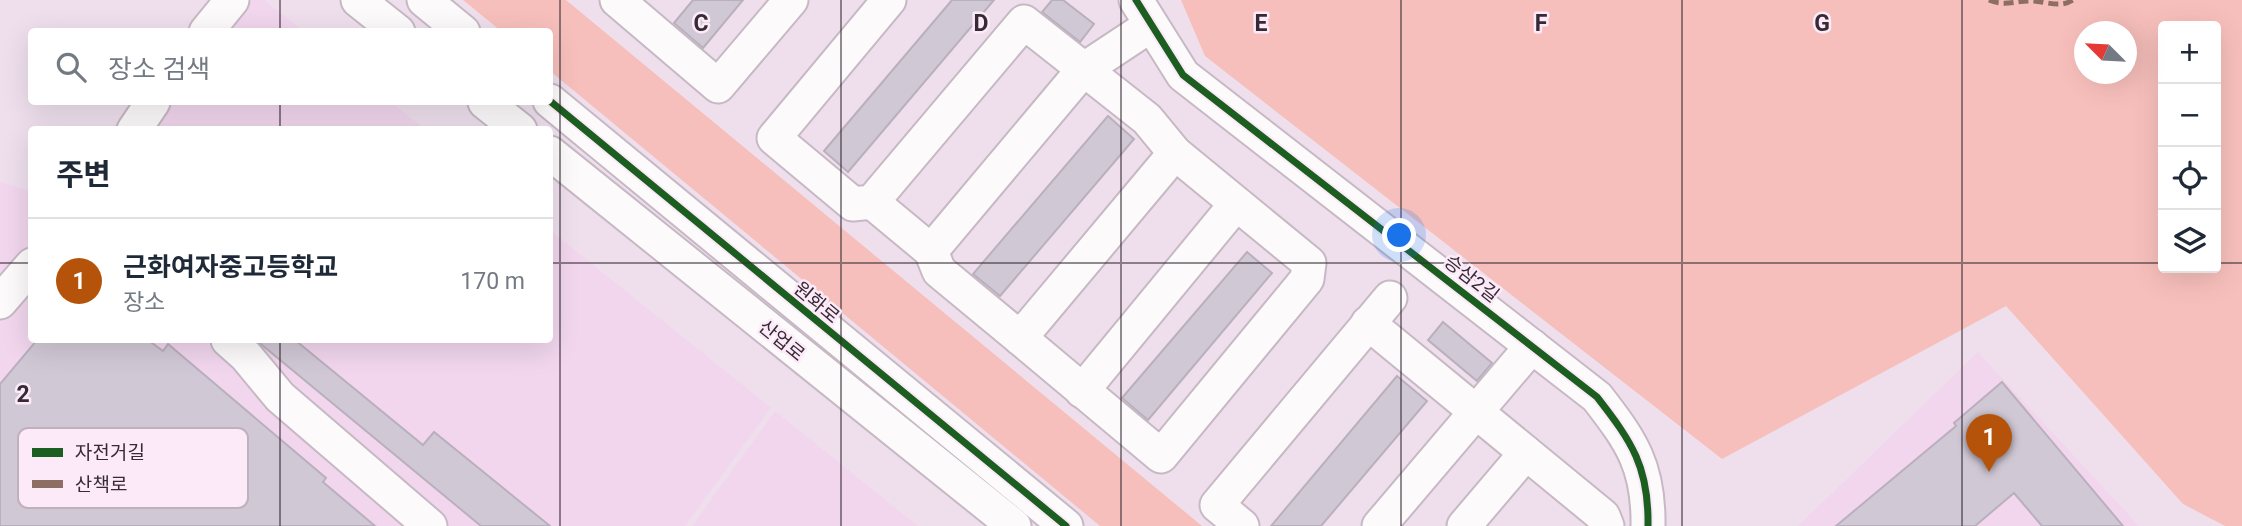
<!DOCTYPE html>
<html lang="ko">
<meta charset="utf-8">
<style>
:root{--surface:#fff;--page:#f2f2f3;--text:#1f2937;--muted:#747a83;--line:#e0e1e3;--accent:#b45309}
body{margin:0;font-family:Roboto,"Noto Sans KR",sans-serif;background:var(--page);color:var(--text)}
.controls{position:absolute;right:21px;top:21px;display:grid;overflow:hidden;border-radius:7px;box-shadow:0 7px 28px #0002}
.controls button{width:63px;height:63px;display:grid;place-items:center;padding:0;border:0;border-bottom:2px solid var(--line);background:var(--surface);color:var(--text);font:35px sans-serif}
.compass{position:absolute;left:2074px;top:21px;width:63px;height:63px;border-radius:50%;background:var(--surface);box-shadow:0 7px 28px #0002;rotate:294deg}
.you{position:absolute;left:1400px;top:236px;width:24px;height:24px;margin:-18px;border:5px solid #fff;border-radius:50%;background:#1a73e8;box-shadow:0 0 0 10px #1a73e833}
.badge{display:grid;place-items:center;width:46px;height:46px;border-radius:50%;background:var(--accent);color:#fff;font-size:23px;font-weight:700}
.pin{position:absolute;translate:-50% -58px;filter:drop-shadow(0 2px 4px #0008)}
.pin::after{content:'';position:absolute;top:37px;width:24px;height:21px;background:inherit;clip-path:polygon(0 0,100% 0,50% 100%)}
.list{margin:0;padding:0;list-style:none}
h2{display:flex;justify-content:space-between;align-items:center;height:91px;margin:0;padding:0 28px;font-size:30px}
h2 small{font-size:23px;font-weight:400;color:var(--muted)}
.list li{display:grid;grid-template-columns:46px 1fr auto;gap:21px;align-items:center;box-sizing:border-box;height:126px;padding:0 28px;border-top:2px solid var(--line)}
.list b{display:block;font-size:26px;white-space:nowrap}
.list p{margin:0;font-size:23px;white-space:nowrap;color:var(--muted)}
.list em{font-size:23px;font-style:normal;color:var(--muted)}
.icon{flex:none;width:38px;height:38px;fill:none;stroke:currentColor;stroke-width:2;stroke-linecap:round;stroke-linejoin:round}
.map{position:relative;flex:none;width:2242px;height:526px;overflow:hidden}
.search{position:absolute;background:var(--surface);box-shadow:0 7px 28px #0002;left:28px;top:28px;width:525px;height:77px;display:flex;align-items:center;gap:18px;box-sizing:border-box;padding:0 24px;border-radius:7px;color:var(--muted);font-size:26px}
.panel{position:absolute;background:var(--surface);box-shadow:0 7px 28px #0002;left:28px;top:126px;width:525px;height:217px;border-radius:7px}
.map>svg:first-child{display:block}
.built{fill:#f1d6ed}
.green{fill:#f7bfbb;fill-rule:evenodd}
.building{fill:#d1c8d5;stroke:#bab0bd;stroke-width:2}
.lines{fill:none;stroke-linecap:round;stroke-linejoin:round}
.minor-casing{stroke:#c6b9c4;stroke-width:37}
.minor{stroke:#fdfafc;stroke-width:33}
.quiet{stroke:#8d6e63;stroke-width:5;stroke-dasharray:10 5;stroke-linecap:butt}
.cycleway-casing{stroke:#fceaf9;stroke-width:11}
.cycleway{stroke:#1b5e20;stroke-width:7}
.grid{fill:none;stroke:#362b35;stroke-width:2;stroke-opacity:0.55}
.labels{text-anchor:middle;stroke-width:5;stroke-linejoin:round;paint-order:stroke}
.street-label{font-size:19px;fill:#362b35;stroke:#fceaf9}
.key{fill:#fceaf9;stroke:#c1b1be;stroke-width:2}
.key-label{font-size:19px;fill:#362b35}
.grid-label{font-size:23px;text-anchor:middle;font-weight:bold;fill:#362b35;stroke:#fceaf9;stroke-width:5;stroke-linejoin:round;paint-order:stroke}
</style>
<div class="map">
<svg width="2242" height="526" viewBox="0 0 2242 526">
<rect width="100%" height="100%" fill="#efdfed"/>
<g class="built">
<path d="M 253,0 L 264,0 L 303,31 L 217,32 Z"/>
<path d="M 139,102 L 390,102 L 425,129 L 109,130 Z"/>
<path d="M 0,182 L 31,191 L 32,340 L 550,340 L 550,230 L 771,408 L 685,526 L 0,526 Z"/>
<path d="M 1978,352 L 2139,526 L 1798,526 Z"/>
<path d="M 775,411 L 918,526 L 692,526 Z"/>
</g>
<g class="green">
<path d="M 463,0 L 566,0 L 1202,526 L 1100,526 L 550,71 L 550,32 L 501,31 Z"/>
<path d="M 1181,0 L 2242,0 L 2242,526 L 2225,526 L 2183,504 L 2006,306 L 1722,459 L 1205,56 ZM 2163,26 L 2216,26 L 2216,268 L 2163,268 ZM 2084,32 L 2126,32 L 2126,74 L 2084,74 Z"/>
</g>
<g class="building">
<path d="M 693,0 L 743,0 L 703,48 L 674,23 Z"/>
<path d="M 952,0 L 994,0 L 848,172 L 824,151 Z"/>
<path d="M 1052,0 L 1063,0 L 1094,24 L 1080,42 L 1042,12 Z"/>
<path d="M 1108,116 L 1134,139 L 1000,296 L 973,274 Z"/>
<path d="M 1247,252 L 1272,273 L 1148,420 L 1122,398 Z"/>
<path d="M 1443,322 L 1492,363 L 1477,381 L 1428,340 Z"/>
<path d="M 37,340 L 148,340 L 163,351 L 168,344 L 326,478 L 323,482 L 375,526 L 0,526 L 0,384 Z"/>
<path d="M 256,340 L 295,340 L 423,445 L 434,432 L 550,526 L 481,526 Z"/>
<path d="M 1397,376 L 1427,401 L 1321,526 L 1271,526 Z"/>
<path d="M 2002,382 L 2123,526 L 2042,526 L 2014,493 L 1975,526 L 1836,526 L 1956,426 L 1954,423 Z"/>
</g>
<g class="lines">
<g class="minor-casing">
<g id="minor">
<path d="M 358,0 L 398,32"/>
<path d="M 424,0 L 463,32"/>
<path d="M 617,0 L 718,86 L 791,0"/>
<path d="M 889,0 L 774,138 L 853,204 L 872,202 L 1024,22 L 1147,119 L 1175,153 L 1309,263 L 1307,279 L 1161,456 L 1020,338"/>
<path d="M 1136,0 L 1183,75 L 1597,397 C 1632,442 1649,467 1648,526"/>
<path d="M 206,32 L 232,0"/>
<path d="M 550,101 L 1066,526"/>
<path d="M 485,102 L 520,130"/>
<path d="M 134,130 L 153,102"/>
<path d="M 550,153 L 1014,526"/>
<path d="M 872,202 L 931,251 L 1083,70 L 1151,25"/>
<path d="M 931,251 L 939,271 L 1020,338 L 1175,153"/>
<path d="M 0,302 L 32,265"/>
<path d="M 1368,323 L 1603,516 L 1607,526"/>
<path d="M 228,340 L 246,356 L 280,397 L 430,526"/>
<path d="M 1082,391 L 1236,204"/>
<path d="M 1242,526 L 1217,505 L 1390,298"/>
<path d="M 1379,526 L 1532,346"/>
<path d="M 1464,526 L 1526,453"/>
</g>
</g>
<use href="#minor" class="minor"/>
<path class="quiet" d="M 1989,0 C 2005,7 2018,0 2034,1 C 2047,2 2061,8 2073,0"/>
<g class="cycleway-casing">
<g id="cycleway">
<path d="M 1136,0 L 1183,75 L 1597,397 C 1632,442 1649,467 1648,526"/>
<path d="M 550,101 L 1066,526"/>
</g>
</g>
<use href="#cycleway" class="cycleway"/>
</g>
<path class="grid" d="M 280,0 L 280,32M 560,0 L 560,526M 841,0 L 841,526M 1121,0 L 1121,526M 1401,0 L 1401,526M 1682,0 L 1682,526M 1962,0 L 1962,526M 280,102 L 280,130M 0,263 L 32,263M 550,263 L 2163,263M 2216,263 L 2242,263M 280,340 L 280,526"/>
<g class="labels">
<g class="street-label">
<text transform="translate(1472 278) rotate(38)" y="7">승삼2길</text>
<text transform="translate(817 302) rotate(40)" y="7">원화로</text>
<text transform="translate(782 340) rotate(39)" y="7">산업로</text>
</g>
</g>
<rect x="18" y="428" width="230" height="80" rx="10" class="key"/>
<rect x="32" y="448" width="31" height="9" fill="#1b5e20"/>
<rect x="32" y="480" width="31" height="8" fill="#8d6e63"/>
<g class="key-label">
<text x="75" y="459">자전거길</text>
<text x="75" y="491">산책로</text>
</g>
<g class="grid-label">
<text x="701" y="31">C</text>
<text x="981" y="31">D</text>
<text x="1261" y="31">E</text>
<text x="1541" y="31">F</text>
<text x="1822" y="31">G</text>
<text x="23" y="402">2</text>
</g>
</svg>
<div class="controls">
<button>+</button>
<button>−</button>
<button><svg class="icon" aria-label="locate" viewBox="0 0 24 24"><circle cx="12" cy="12" r="6"/><path d="M12 2v4M12 18v4M2 12h4M18 12h4"/></svg></button>
<button><svg class="icon" aria-label="layers" viewBox="0 0 24 24"><path d="M12 4l9 5-9 5-9-5zM3 14l9 5 9-5"/></svg></button>
</div>
<svg class="compass" viewBox="-18 -18 36 36"><path d="M0-13l5 13h-10z" fill="#e53935"/><path d="M0 13l5-13h-10z" fill="#747a83"/></svg>
<div class="you"></div>
<div class="pin badge" style="left:1989px;top:472px">1</div>
<div class="search"><svg class="icon" aria-label="search" viewBox="0 0 24 24"><circle cx="10" cy="10" r="6"/><path d="M15 15l6 6"/></svg>장소 검색</div>
<section class="panel">
<h2>주변<small></small></h2>
<ul class="list">
<li><span class="badge">1</span><div><b>근화여자중고등학교</b><p>장소</p></div><em>170 m</em></li>
</ul>
</section>
</div>
